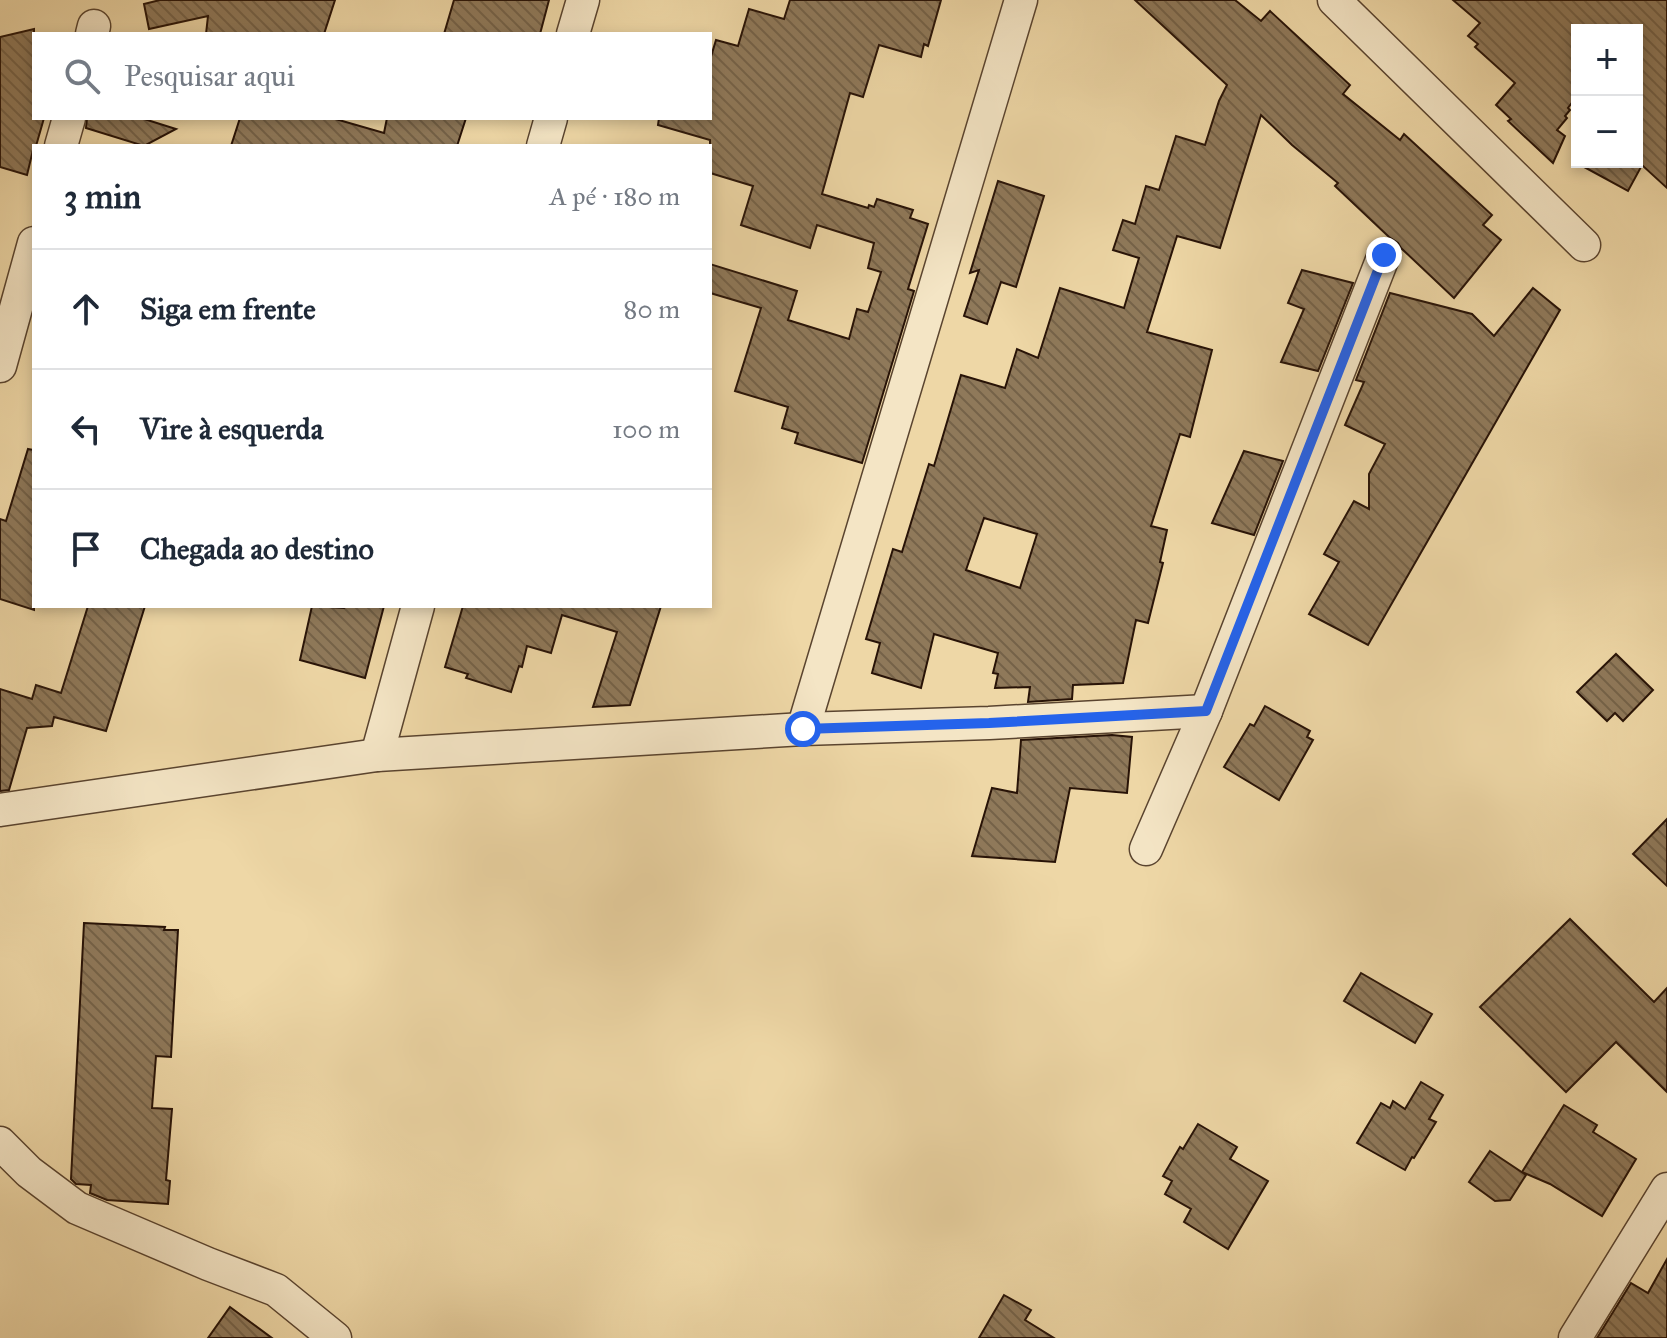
<!DOCTYPE html>
<html lang="pt">
<meta charset="utf-8">
<style>
:root{--surface:#fff;--page:#f6f6f7;--text:#1f2937;--muted:#747a83;--line:#e0e1e3}
body{margin:0;font-family:"IM FELL Great Primer",serif;background:var(--page);color:var(--text)}
.controls{position:absolute;right:24px;top:24px;display:grid;overflow:hidden;border-radius:0px;box-shadow:0 4px 12px #0003}
.controls button{width:72px;height:72px;display:grid;place-items:center;padding:0;border:0;border-bottom:2px solid var(--line);background:var(--surface);color:var(--text);font:40px sans-serif}
.stop{position:absolute;width:24px;height:24px;margin:-18px;border:6px solid #2563eb;border-radius:50%;background:#fff}
.stop.end{background:#2563eb;border-color:#fff;box-shadow:0 2px 8px #0008}
.list{margin:0;padding:0;list-style:none}
h2{display:flex;justify-content:space-between;align-items:center;height:104px;margin:0;padding:0 32px;font-size:34px}
h2 small{font-size:26px;font-weight:400;color:var(--muted)}
.list li{display:grid;grid-template-columns:52px 1fr auto;gap:24px;align-items:center;box-sizing:border-box;height:120px;padding:0 32px;border-top:2px solid var(--line)}
.list b{display:block;font-size:30px;white-space:nowrap}
.list em{font-size:26px;font-style:normal;color:var(--muted)}
.icon{flex:none;width:44px;height:44px;fill:none;stroke:currentColor;stroke-width:2;stroke-linecap:round;stroke-linejoin:round}
.map{position:relative;flex:none;width:1667px;height:1338px;overflow:hidden}
.search{position:absolute;background:var(--surface);box-shadow:0 4px 12px #0003;left:32px;top:32px;width:680px;height:88px;display:flex;align-items:center;gap:20px;box-sizing:border-box;padding:0 28px;border-radius:0px;color:var(--muted);font-size:30px}
.panel{position:absolute;background:var(--surface);box-shadow:0 4px 12px #0003;left:32px;top:144px;width:680px;height:464px;border-radius:0px}
.map>svg:first-child{display:block}
.building{fill:url(#building-back-hatch);stroke:#281307;stroke-width:2;fill-rule:evenodd}
.lines{fill:none;stroke-linecap:round;stroke-linejoin:round}
.minor-casing{stroke:#5a442f;stroke-width:35}
.minor{stroke:#f4e5c5;stroke-width:32}
.route{stroke:#2563eb;stroke-width:10}
</style>
<div class="map">
<svg width="1667" height="1338" viewBox="0 0 1667 1338">
<defs>
<pattern id="building-back-hatch" width="6" height="6" patternUnits="userSpaceOnUse" patternTransform="scale(2)"><rect width="6" height="6" fill="#8f795a"/><path d="M-1 5l2 2M0 0l6 6M5-1l2 2" fill="none" stroke="#756248"/></pattern>
</defs>
<rect width="100%" height="100%" fill="#eed7a6"/>
<filter id="stains"><feTurbulence type="fractalNoise" baseFrequency=".0025" numOctaves="4"/><feColorMatrix values="0 0 0 0 .2 0 0 0 0 .09 0 0 0 0 .02 0 0 0 .5 -.17"/></filter>
<radialGradient id="worn" r=".72"><stop offset=".6" stop-color="#630" stop-opacity="0"/><stop offset="1" stop-color="#630" stop-opacity=".3"/></radialGradient>
<g class="building">
<path d="M 160,0 L 335,0 L 324,34 L 206,34 L 208,16 L 149,29 L 144,4 Z"/>
<path d="M 454,0 L 549,0 L 540,34 L 444,34 Z"/>
<path d="M 790,0 L 941,0 L 928,46 L 924,44 L 921,57 L 879,45 L 863,97 L 850,93 L 822,194 L 868,208 L 869,205 L 874,207 L 877,199 L 913,210 L 910,218 L 928,224 L 908,289 L 914,291 L 862,463 L 795,443 L 798,433 L 782,428 L 788,407 L 735,391 L 761,308 L 710,293 L 710,264 L 797,291 L 788,320 L 849,339 L 857,309 L 868,312 L 881,272 L 868,268 L 874,243 L 817,225 L 810,248 L 741,225 L 753,186 L 710,173 L 710,140 L 658,125 L 659,118 L 710,118 L 710,60 L 716,40 L 738,46 L 749,9 L 784,19 Z"/>
<path d="M 1135,0 L 1235,0 L 1261,21 L 1270,11 L 1350,85 L 1343,94 L 1400,140 L 1404,134 L 1492,215 L 1483,225 L 1501,240 L 1454,298 L 1401,248 L 1398,243 L 1389,237 L 1335,186 L 1338,183 L 1292,145 L 1261,115 L 1220,248 L 1177,236 L 1147,332 L 1212,350 L 1190,437 L 1180,434 L 1151,526 L 1167,530 L 1160,562 L 1163,563 L 1148,623 L 1136,620 L 1123,683 L 1073,685 L 1072,699 L 1028,702 L 1030,687 L 995,688 L 998,674 L 993,673 L 998,653 L 934,634 L 921,688 L 872,673 L 880,643 L 866,639 L 893,549 L 902,552 L 929,464 L 934,466 L 961,375 L 1005,388 L 1017,349 L 1038,358 L 1060,288 L 1124,308 L 1139,258 L 1113,250 L 1123,220 L 1135,224 L 1146,186 L 1159,190 L 1176,136 L 1205,145 L 1219,101 L 1227,85 ZM 984,518 L 1037,534 L 1020,588 L 966,570 Z"/>
<path d="M 1453,0 L 1667,0 L 1667,188 L 1642,165 L 1628,191 L 1575,162 L 1639,162 L 1637,160 L 1637,30 L 1577,30 L 1577,96 L 1568,108 L 1570,110 L 1565,116 L 1567,118 L 1557,130 L 1565,136 L 1553,163 L 1508,121 L 1511,119 L 1496,105 L 1515,83 L 1475,47 L 1478,44 L 1468,36 L 1480,23 Z"/>
<path d="M 34,29 L 34,118 L 44,118 L 36,146 L 34,146 L 27,175 L 0,167 L 0,37 Z"/>
<path d="M 87,118 L 141,118 L 176,129 L 144,146 L 86,128 Z"/>
<path d="M 240,118 L 332,118 L 384,133 L 387,118 L 466,118 L 457,146 L 231,146 Z"/>
<path d="M 998,181 L 1044,196 L 1016,287 L 1001,282 L 987,324 L 964,316 L 979,270 L 970,273 Z"/>
<path d="M 1302,270 L 1353,283 L 1318,371 L 1281,362 L 1304,309 L 1288,303 Z"/>
<path d="M 1533,288 L 1560,310 L 1368,645 L 1309,614 L 1339,562 L 1324,554 L 1354,501 L 1369,509 L 1369,474 L 1385,444 L 1345,425 L 1364,382 L 1356,380 L 1390,293 L 1472,314 L 1494,336 Z"/>
<path d="M 28,449 L 34,450 L 34,610 L 0,599 L 0,519 L 6,521 Z"/>
<path d="M 1244,451 L 1283,461 L 1254,535 L 1212,523 Z"/>
<path d="M 88,606 L 145,606 L 106,731 L 54,717 L 52,726 L 27,728 L 9,790 L 0,791 L 0,689 L 32,699 L 36,685 L 61,693 Z"/>
<path d="M 312,606 L 344,608 L 346,606 L 384,606 L 365,678 L 300,660 Z"/>
<path d="M 463,606 L 661,606 L 630,705 L 593,707 L 617,632 L 562,615 L 551,653 L 527,646 L 522,667 L 519,666 L 511,692 L 466,678 L 468,674 L 445,667 Z"/>
<path d="M 1616,654 L 1653,690 L 1623,721 L 1615,713 L 1607,721 L 1577,692 Z"/>
<path d="M 1265,706 L 1310,731 L 1307,737 L 1313,740 L 1279,800 L 1224,767 L 1250,724 L 1254,726 Z"/>
<path d="M 1112,735 L 1132,737 L 1127,793 L 1070,788 L 1055,862 L 972,856 L 992,788 L 1017,793 L 1021,740 Z"/>
<path d="M 1667,819 L 1667,886 L 1633,854 Z"/>
<path d="M 1570,919 L 1654,1002 L 1667,988 L 1667,1092 L 1616,1042 L 1566,1092 L 1480,1007 Z"/>
<path d="M 84,923 L 165,927 L 164,930 L 178,930 L 171,1057 L 156,1056 L 152,1108 L 172,1109 L 166,1180 L 170,1181 L 168,1204 L 107,1200 L 90,1193 L 91,1185 L 76,1184 L 71,1179 Z"/>
<path d="M 1361,973 L 1432,1014 L 1415,1043 L 1344,1001 Z"/>
<path d="M 1421,1082 L 1443,1095 L 1429,1119 L 1436,1122 L 1414,1158 L 1412,1157 L 1405,1170 L 1357,1143 L 1381,1103 L 1390,1108 L 1393,1101 L 1405,1109 Z"/>
<path d="M 1564,1105 L 1597,1125 L 1593,1132 L 1636,1159 L 1602,1216 L 1550,1184 L 1522,1172 Z"/>
<path d="M 1198,1124 L 1237,1147 L 1230,1159 L 1268,1181 L 1228,1249 L 1184,1222 L 1191,1209 L 1165,1194 L 1172,1181 L 1163,1176 L 1180,1147 L 1183,1149 Z"/>
<path d="M 1490,1151 L 1526,1175 L 1510,1200 L 1495,1201 L 1469,1182 Z"/>
<path d="M 1667,1259 L 1667,1338 L 1597,1338 L 1631,1283 L 1648,1293 Z"/>
<path d="M 1004,1295 L 1031,1310 L 1025,1320 L 1054,1338 L 979,1338 Z"/>
<path d="M 230,1307 L 272,1338 L 208,1338 Z"/>
</g>
<g class="lines">
<g class="minor-casing">
<g id="minor">
<path d="M 1334,0 L 1584,245"/>
<path d="M 92,34 L 94,26"/>
<path d="M 573,34 L 583,0"/>
<path d="M 61,146 L 69,118"/>
<path d="M 543,146 L 551,118"/>
<path d="M 0,366 L 34,243"/>
<path d="M 803,729 L 1021,0"/>
<path d="M 377,755 L 418,606"/>
<path d="M 0,810 L 377,755 L 803,729 L 989,723 L 1206,711"/>
<path d="M 1146,849 L 1206,711 L 1384,255"/>
<path d="M 0,1143 L 29,1172 L 77,1208 L 208,1264 L 276,1290 L 335,1338"/>
<path d="M 1575,1338 L 1667,1189"/>
</g>
</g>
<use href="#minor" class="minor"/>
</g>
<g class="lines">
<path class="route" d="M 803,729 L 989,723 L 1206,711 L 1384,255"/>
</g>
<rect width="100%" height="100%" filter="url(#stains)"/>
<rect width="100%" height="100%" fill="url(#worn)"/>
</svg>
<div class="controls">
<button>+</button>
<button>−</button>
</div>
<div class="stop" style="left:803px;top:729px"></div>
<div class="stop end" style="left:1384px;top:255px"></div>
<div class="search"><svg class="icon" aria-label="search" viewBox="0 0 24 24"><circle cx="10" cy="10" r="6"/><path d="M15 15l6 6"/></svg>Pesquisar aqui</div>
<section class="panel">
<h2>3 min<small>A pé · 180 m</small></h2>
<ul class="list">
<li><svg class="icon" aria-label="ahead" viewBox="0 0 24 24"><path d="M12 20V5M6 11l6-6 6 6"/></svg><div><b>Siga em frente</b></div><em>80 m</em></li>
<li><svg class="icon" aria-label="left" viewBox="0 0 24 24"><path d="M17 20v-9H6M10 6l-5 5 5 5"/></svg><div><b>Vire à esquerda</b></div><em>100 m</em></li>
<li><svg class="icon" aria-label="arrive" viewBox="0 0 24 24"><path d="M6 21V4h12l-3 4 3 4H6"/></svg><div><b>Chegada ao destino</b></div></li>
</ul>
</section>
</div>
